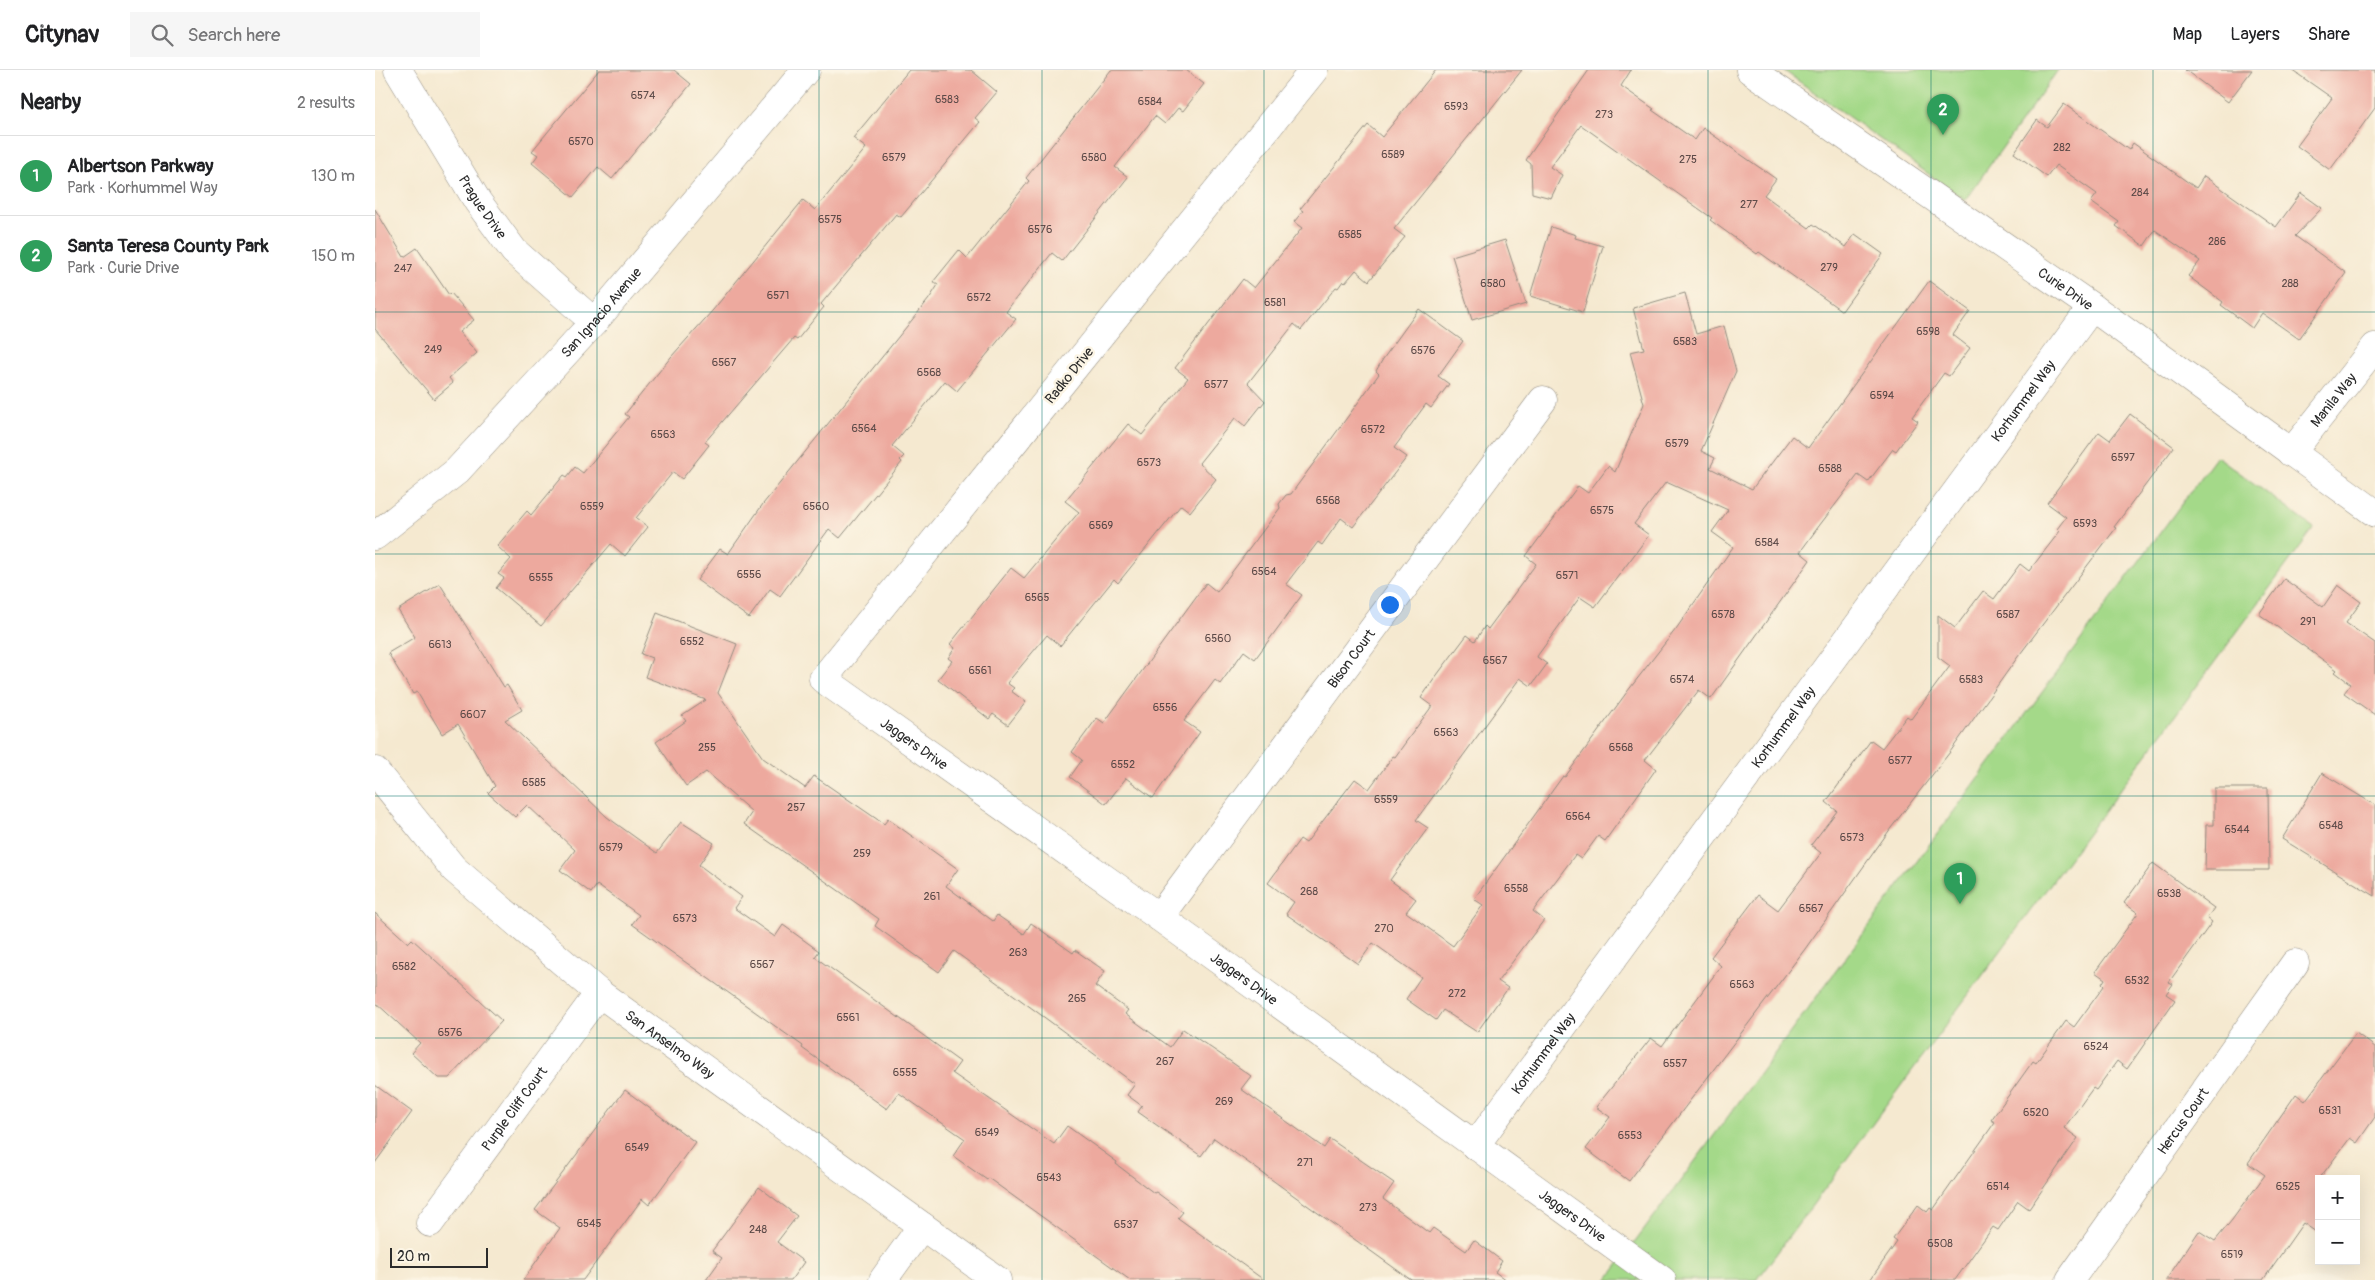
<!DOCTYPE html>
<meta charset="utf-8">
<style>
:root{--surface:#fff;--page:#f6f6f6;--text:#202124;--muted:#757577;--line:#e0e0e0;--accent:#2563eb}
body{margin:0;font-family:Pangolin,sans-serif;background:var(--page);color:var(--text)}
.controls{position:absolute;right:15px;bottom:15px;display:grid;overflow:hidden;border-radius:0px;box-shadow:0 5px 20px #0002}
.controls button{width:45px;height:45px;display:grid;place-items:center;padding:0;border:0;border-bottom:1px solid var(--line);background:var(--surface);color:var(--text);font:25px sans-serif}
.scale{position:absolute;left:15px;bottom:12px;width:98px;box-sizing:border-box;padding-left:5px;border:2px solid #2b2b2b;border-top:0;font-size:14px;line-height:18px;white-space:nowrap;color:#2b2b2b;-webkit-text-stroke:4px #fcf5e5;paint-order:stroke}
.you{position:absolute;left:1014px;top:534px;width:18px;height:18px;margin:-12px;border:4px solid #fff;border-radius:50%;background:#1a73e8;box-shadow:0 0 0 8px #1a73e833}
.badge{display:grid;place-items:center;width:32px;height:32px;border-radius:50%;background:var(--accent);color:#fff;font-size:16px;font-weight:700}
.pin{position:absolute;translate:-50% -41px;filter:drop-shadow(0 1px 2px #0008)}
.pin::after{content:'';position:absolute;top:26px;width:18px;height:15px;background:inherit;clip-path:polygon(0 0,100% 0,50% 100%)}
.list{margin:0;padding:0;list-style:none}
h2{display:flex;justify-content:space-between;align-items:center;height:65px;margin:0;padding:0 20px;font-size:21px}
h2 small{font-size:16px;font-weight:400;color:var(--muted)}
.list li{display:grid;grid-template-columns:32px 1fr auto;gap:15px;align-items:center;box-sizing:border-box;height:80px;padding:0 20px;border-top:1px solid var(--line)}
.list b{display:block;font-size:19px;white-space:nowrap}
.list p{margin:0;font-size:16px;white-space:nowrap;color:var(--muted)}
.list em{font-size:16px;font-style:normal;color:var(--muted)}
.icon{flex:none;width:28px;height:28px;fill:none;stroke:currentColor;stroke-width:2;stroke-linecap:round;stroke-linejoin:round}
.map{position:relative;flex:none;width:2000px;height:1210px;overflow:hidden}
header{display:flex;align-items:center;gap:30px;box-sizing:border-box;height:70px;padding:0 25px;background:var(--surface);border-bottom:1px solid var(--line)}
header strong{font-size:24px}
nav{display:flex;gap:28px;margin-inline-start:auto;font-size:18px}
.search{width:350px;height:45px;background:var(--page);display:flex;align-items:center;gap:12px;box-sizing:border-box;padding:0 18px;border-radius:0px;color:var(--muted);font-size:19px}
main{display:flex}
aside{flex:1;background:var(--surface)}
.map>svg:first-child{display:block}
.green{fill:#a4d989;stroke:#68825a}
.building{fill:#eda99e;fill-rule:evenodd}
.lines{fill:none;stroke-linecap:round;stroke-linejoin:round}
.minor-casing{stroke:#908a7e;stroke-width:29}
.minor{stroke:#fff;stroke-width:28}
.grid{fill:none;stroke:#0f766e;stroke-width:1;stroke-opacity:0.55}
.labels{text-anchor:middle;stroke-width:5;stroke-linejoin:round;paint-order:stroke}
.number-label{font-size:11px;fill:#5c4a48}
.street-label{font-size:14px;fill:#2b2b2b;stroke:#fcf5e5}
</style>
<header>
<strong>Citynav</strong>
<div class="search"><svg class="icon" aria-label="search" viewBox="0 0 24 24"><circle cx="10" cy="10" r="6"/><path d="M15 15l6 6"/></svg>Search here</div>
<nav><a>Map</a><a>Layers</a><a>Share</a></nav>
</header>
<main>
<aside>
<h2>Nearby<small>2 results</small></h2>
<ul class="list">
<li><span class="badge" style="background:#2e9e5b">1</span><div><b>Albertson Parkway</b><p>Park · Korhummel Way</p></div><em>130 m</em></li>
<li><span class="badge" style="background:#2e9e5b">2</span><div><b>Santa Teresa County Park</b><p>Park · Curie Drive</p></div><em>150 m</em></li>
</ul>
</aside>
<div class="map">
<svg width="2000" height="1210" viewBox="0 0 2000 1210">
<rect width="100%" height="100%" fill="#fcf5e5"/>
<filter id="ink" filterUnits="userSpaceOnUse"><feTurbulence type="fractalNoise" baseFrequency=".02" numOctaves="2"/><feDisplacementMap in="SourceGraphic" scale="10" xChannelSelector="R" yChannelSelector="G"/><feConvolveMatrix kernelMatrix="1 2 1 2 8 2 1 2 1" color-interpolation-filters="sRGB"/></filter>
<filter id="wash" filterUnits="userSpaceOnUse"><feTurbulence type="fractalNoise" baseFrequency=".0096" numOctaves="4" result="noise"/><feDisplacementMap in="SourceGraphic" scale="20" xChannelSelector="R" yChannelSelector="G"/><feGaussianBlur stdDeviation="1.12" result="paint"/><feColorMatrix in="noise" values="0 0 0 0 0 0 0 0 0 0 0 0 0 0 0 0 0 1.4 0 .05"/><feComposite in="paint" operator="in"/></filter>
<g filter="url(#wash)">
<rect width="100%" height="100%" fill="#f5e9d0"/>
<g class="green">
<path d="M 1408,0 L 1683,0 L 1590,130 Z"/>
<path d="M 1842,386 L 1939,458 L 1382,1210 L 1232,1210 Z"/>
</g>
<g id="blocks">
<g class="building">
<path d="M 224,0 L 299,0 L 316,14 L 237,109 L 223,97 L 198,127 L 157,93 L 163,85 L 157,81 Z"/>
<path d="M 534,0 L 596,0 L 622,22 L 600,48 L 605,52 L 526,147 L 521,144 L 446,234 L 449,237 L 422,270 L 419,268 L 330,372 L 334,375 L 307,409 L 298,402 L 261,448 L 273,457 L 250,486 L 236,474 L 166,556 L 121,518 L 129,508 L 123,504 L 136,489 L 122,476 L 152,441 L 156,445 L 189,405 L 192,407 L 200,397 L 208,403 L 254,347 L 250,344 L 296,287 L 338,240 L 428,130 L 440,140 L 491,78 L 478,68 Z"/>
<path d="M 736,0 L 811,0 L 829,14 L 808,41 L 803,38 L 790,54 L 780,46 L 740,97 L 753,107 L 687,191 L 677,183 L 638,232 L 631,242 L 641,249 L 582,321 L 570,311 L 517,376 L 529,386 L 525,390 L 527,392 L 465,468 L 454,459 L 405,526 L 395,519 L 374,548 L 322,510 L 345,479 L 353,484 L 388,434 L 554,229 L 563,215 L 558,212 L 584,180 L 592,188 L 654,111 L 651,108 Z"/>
<path d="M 1061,0 L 1147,0 L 1019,159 L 1030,167 L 994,211 L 981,200 L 970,213 L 968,211 L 963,218 L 961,217 L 926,260 L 919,254 L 873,313 L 890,331 L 870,356 L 860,348 L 824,393 L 841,409 L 815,442 L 806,435 L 743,513 L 739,509 L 685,576 L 672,565 L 632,613 L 639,618 L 636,621 L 651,632 L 633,655 L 618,644 L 614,649 L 563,609 L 577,591 L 573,588 L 580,578 L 575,574 L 636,498 L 649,508 L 704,442 L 690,431 L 753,354 L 767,365 L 813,308 L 800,298 L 868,209 L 879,218 L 927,158 L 919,152 L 928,141 L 925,139 L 993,55 L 1007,67 Z"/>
<path d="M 1214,0 L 1256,0 L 1246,16 L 1279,39 L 1277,40 L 1320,70 L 1328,58 L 1401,109 L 1389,125 L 1434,158 L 1438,154 L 1471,177 L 1480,164 L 1508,184 L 1467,241 L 1384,182 L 1382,184 L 1335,150 L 1337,148 L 1206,55 L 1175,97 L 1187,105 L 1176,128 L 1157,123 L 1156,94 L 1151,90 Z"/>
<path d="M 1810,0 L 1877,0 L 1853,32 Z"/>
<path d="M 1917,0 L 2000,0 L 2000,38 L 1955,100 L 1922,76 L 1957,28 Z"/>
<path d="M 1689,34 L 1754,80 L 1758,73 L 1821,118 L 1829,106 L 1901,157 L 1926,123 L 1947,138 L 1920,166 L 1971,203 L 1924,269 L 1887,243 L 1877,258 L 1846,235 L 1848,232 L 1813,206 L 1825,191 L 1780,160 L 1769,176 L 1741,156 L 1744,152 L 1716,132 L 1722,124 L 1681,95 L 1672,107 L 1639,83 L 1662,50 L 1672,57 Z"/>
<path d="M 0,139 L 29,187 L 42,178 L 74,225 L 76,223 L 99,250 L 84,262 L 102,283 L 74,308 L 78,313 L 59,329 L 0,259 Z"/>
<path d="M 1176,157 L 1201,165 L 1200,168 L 1228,176 L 1208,242 L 1155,226 Z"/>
<path d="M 1130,170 L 1151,234 L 1097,250 L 1077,186 Z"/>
<path d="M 1554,211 L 1595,241 L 1578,265 L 1595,278 L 1574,306 L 1569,303 L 1537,347 L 1543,351 L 1521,381 L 1518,379 L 1493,412 L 1483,405 L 1444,456 L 1425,482 L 1435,490 L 1336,629 L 1324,620 L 1270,690 L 1281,699 L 1230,771 L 1223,766 L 1206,789 L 1200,785 L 1158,841 L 1169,850 L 1123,911 L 1133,918 L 1102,962 L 1068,940 L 1061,950 L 1031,929 L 1046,907 L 998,873 L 983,894 L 911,844 L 919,832 L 893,813 L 925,769 L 931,773 L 980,709 L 994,719 L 1018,686 L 1020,687 L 1057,636 L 1046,628 L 1062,605 L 1092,565 L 1100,571 L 1110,556 L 1113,559 L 1161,494 L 1151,486 L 1203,416 L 1213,423 L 1233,396 L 1240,402 L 1269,334 L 1255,282 L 1269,279 L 1258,238 L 1310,223 L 1321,264 L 1349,256 L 1361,301 L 1326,381 L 1340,388 L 1335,398 L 1377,419 L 1417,366 L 1433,378 ZM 1291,412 L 1353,440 L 1337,462 L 1358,477 L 1301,559 L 1252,622 L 1190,707 L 1188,706 L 1099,829 L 1108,835 L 1078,876 L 1031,842 L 1041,829 L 1015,810 L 1053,758 L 1041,750 L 1145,608 L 1156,616 L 1172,594 L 1162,587 L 1163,585 L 1205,527 L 1220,537 L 1274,465 L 1259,454 Z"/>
<path d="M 1044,239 L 1088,271 L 1063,306 L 1074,314 L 1056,338 L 1051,334 L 1019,378 L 1032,387 L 978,457 L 966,448 L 947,475 L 943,472 L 911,514 L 927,525 L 880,589 L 869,581 L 845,614 L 840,610 L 809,651 L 825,662 L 778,728 L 751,708 L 731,734 L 695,707 L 707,690 L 697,682 L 722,648 L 729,653 L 831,513 L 842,522 L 905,438 L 904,434 L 911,425 L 916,424 L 1004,304 L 1001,301 L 1008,289 Z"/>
<path d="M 1755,344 L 1799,377 L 1739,457 L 1741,458 L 1642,588 L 1575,682 L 1516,758 L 1430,879 L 1254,1111 L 1211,1079 L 1235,1047 L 1221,1037 L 1276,968 L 1287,976 L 1346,896 L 1336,887 L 1383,825 L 1403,840 L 1446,783 L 1436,775 L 1462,741 L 1451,732 L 1496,670 L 1507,678 L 1532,646 L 1536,649 L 1575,596 L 1563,587 L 1563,545 L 1580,558 L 1608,521 L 1619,529 L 1645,494 L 1654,501 L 1685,461 L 1682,459 L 1691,447 L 1672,433 L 1724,362 L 1735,370 Z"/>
<path d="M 1909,509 L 1948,537 L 1963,515 L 1986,532 L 1971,553 L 2000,573 L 2000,645 L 1969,623 L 1976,614 L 1960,602 L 1962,600 L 1884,544 Z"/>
<path d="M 65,514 L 129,617 L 132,615 L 147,640 L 130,650 L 232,747 L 282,783 L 306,752 L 339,773 L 324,795 L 367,827 L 359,838 L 400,867 L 408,855 L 444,881 L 440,887 L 585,992 L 577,1003 L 679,1074 L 692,1056 L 742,1092 L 741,1094 L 779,1123 L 781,1122 L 808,1142 L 803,1148 L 889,1210 L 755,1210 L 613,1108 L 612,1110 L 578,1086 L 590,1069 L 524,1023 L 512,1039 L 427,978 L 428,976 L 257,854 L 264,845 L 222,815 L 216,823 L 185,800 L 200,780 L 152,735 L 140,747 L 113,723 L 120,716 L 83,654 L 67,664 L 42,622 L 38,624 L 13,583 L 40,567 L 23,540 Z"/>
<path d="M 282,543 L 362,574 L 343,623 L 388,688 L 430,718 L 439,706 L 509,754 L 513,749 L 583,799 L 571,816 L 618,851 L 622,845 L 649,864 L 656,853 L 698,883 L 700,880 L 730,901 L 720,916 L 753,940 L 750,944 L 795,977 L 808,959 L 845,984 L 876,1006 L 866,1019 L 949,1078 L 955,1069 L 1019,1113 L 1008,1129 L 1054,1163 L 1058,1158 L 1091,1181 L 1099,1170 L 1127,1191 L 1120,1202 L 1131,1210 L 1036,1210 L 839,1068 L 826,1086 L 763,1042 L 767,1036 L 752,1025 L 760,1014 L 579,881 L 564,902 L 500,856 L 504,849 L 369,754 L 377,742 L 331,702 L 311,716 L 281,672 L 311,651 L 307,646 L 331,630 L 270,607 L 277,588 L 266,584 Z"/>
<path d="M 1947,703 L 2000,735 L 2000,826 L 1907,769 Z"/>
<path d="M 1839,718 L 1893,718 L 1894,800 L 1830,800 L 1831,755 L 1839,755 Z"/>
<path d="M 1778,793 L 1839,838 L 1832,848 L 1837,852 L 1794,912 L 1798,914 L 1791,924 L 1800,930 L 1752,999 L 1742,991 L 1721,1020 L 1718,1018 L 1689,1058 L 1703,1068 L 1654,1139 L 1643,1131 L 1623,1160 L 1618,1157 L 1580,1210 L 1495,1210 L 1522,1172 L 1518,1169 L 1543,1135 L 1552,1142 L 1555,1138 L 1558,1140 L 1620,1052 L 1616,1050 L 1658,991 L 1661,993 L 1691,951 L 1699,957 L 1729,916 L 1727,914 L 1730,909 L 1720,902 L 1763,843 L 1749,833 Z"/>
<path d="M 0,843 L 33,873 L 37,869 L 127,951 L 74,1008 L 63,1008 L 36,983 L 45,973 L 0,932 Z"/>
<path d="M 1981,963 L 2000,977 L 2000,1047 L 1982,1073 L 1975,1068 L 1944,1109 L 1944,1164 L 1928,1153 L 1888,1210 L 1791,1210 L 1824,1161 L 1840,1171 L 1857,1150 L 1890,1105 L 1873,1093 L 1921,1024 L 1930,1031 Z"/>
<path d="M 0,1015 L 37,1042 L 0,1093 Z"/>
<path d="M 250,1020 L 320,1072 L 274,1135 L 267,1129 L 208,1210 L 148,1210 L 185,1158 L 160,1140 Z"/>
<path d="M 384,1117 L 422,1146 L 402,1172 L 429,1192 L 416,1210 L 331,1210 L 347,1188 L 337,1181 Z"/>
</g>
</g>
</g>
<g filter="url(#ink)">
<use href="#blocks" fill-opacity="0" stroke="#908a7e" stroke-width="1"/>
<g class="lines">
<g class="minor-casing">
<g id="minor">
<path id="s1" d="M 23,0 L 103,132 L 139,181 L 219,252"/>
<path id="s2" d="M 939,0 L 448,609 L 784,847 L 1287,1210"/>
<path id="s3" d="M 1375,0 L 1717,237 L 2000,443"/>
<path id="s4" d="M 1916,383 L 2000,277"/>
<path id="s5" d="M 0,466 L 82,401 L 219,252 L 431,0"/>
<path id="s6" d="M 0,701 L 79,799 L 224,923 L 622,1210"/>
<path id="s7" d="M 784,847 L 1168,330"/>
<path id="s8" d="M 1100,1076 L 1717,237"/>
<path id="s9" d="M 55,1153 L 224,923"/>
<path d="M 508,1210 L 547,1156"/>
<path id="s10" d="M 1695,1210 L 1920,893"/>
</g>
</g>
<use href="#minor" class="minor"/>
</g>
</g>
<path class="grid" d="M 222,0 L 222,1210M 444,0 L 444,1210M 667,0 L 667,1210M 889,0 L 889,1210M 1111,0 L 1111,1210M 1333,0 L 1333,1210M 1556,0 L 1556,1210M 1778,0 L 1778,1210M 0,242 L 2000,242M 0,484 L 2000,484M 0,726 L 2000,726M 0,968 L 2000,968"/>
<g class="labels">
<g class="number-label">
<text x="268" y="29">6574</text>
<text x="572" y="33">6583</text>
<text x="775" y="35">6584</text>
<text x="1081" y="40">6593</text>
<text x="1229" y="48">273</text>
<text x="206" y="75">6570</text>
<text x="1687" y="81">282</text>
<text x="1018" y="88">6589</text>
<text x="519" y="91">6579</text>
<text x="719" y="91">6580</text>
<text x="1313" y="93">275</text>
<text x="1765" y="126">284</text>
<text x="1374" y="138">277</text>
<text x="455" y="153">6575</text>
<text x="665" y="163">6576</text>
<text x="975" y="168">6585</text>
<text x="1842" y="175">286</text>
<text x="1454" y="201">279</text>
<text x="28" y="202">247</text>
<text x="1118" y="217">6580</text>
<text x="1915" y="217">288</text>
<text x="403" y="229">6571</text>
<text x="604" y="231">6572</text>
<text x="900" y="236">6581</text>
<text x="1553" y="265">6598</text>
<text x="1310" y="275">6583</text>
<text x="58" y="283">249</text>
<text x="1048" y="284">6576</text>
<text x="349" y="296">6567</text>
<text x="554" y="306">6568</text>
<text x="841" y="318">6577</text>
<text x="1507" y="329">6594</text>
<text x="489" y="362">6564</text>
<text x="998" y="363">6572</text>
<text x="288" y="368">6563</text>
<text x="1302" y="377">6579</text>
<text x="1748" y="391">6597</text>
<text x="774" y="396">6573</text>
<text x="1455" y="402">6588</text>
<text x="953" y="434">6568</text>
<text x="217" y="440">6559</text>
<text x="441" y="440">6560</text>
<text x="1227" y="444">6575</text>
<text x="1710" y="457">6593</text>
<text x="726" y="459">6569</text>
<text x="1392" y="476">6584</text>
<text x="889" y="505">6564</text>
<text x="374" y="508">6556</text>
<text x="1192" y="509">6571</text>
<text x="166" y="511">6555</text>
<text x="662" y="531">6565</text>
<text x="1348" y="548">6578</text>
<text x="1633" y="548">6587</text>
<text x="1933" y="555">291</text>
<text x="843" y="572">6560</text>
<text x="317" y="575">6552</text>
<text x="65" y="578">6613</text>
<text x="1120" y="594">6567</text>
<text x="605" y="604">6561</text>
<text x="1307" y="613">6574</text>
<text x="1596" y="613">6583</text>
<text x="790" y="641">6556</text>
<text x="98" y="648">6607</text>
<text x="1071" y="666">6563</text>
<text x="332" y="681">255</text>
<text x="1246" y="681">6568</text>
<text x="1525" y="694">6577</text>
<text x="748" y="698">6552</text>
<text x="159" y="716">6585</text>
<text x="1011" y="733">6559</text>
<text x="421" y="741">257</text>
<text x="1203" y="750">6564</text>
<text x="1956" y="759">6548</text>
<text x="1862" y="763">6544</text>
<text x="1477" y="771">6573</text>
<text x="236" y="781">6579</text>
<text x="487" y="787">259</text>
<text x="1141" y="822">6558</text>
<text x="934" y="825">268</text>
<text x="1794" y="827">6538</text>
<text x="557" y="830">261</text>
<text x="1436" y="842">6567</text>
<text x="310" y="852">6573</text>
<text x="1009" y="862">270</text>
<text x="643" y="886">263</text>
<text x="387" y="898">6567</text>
<text x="29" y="900">6582</text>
<text x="1762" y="914">6532</text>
<text x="1367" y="918">6563</text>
<text x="1082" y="927">272</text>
<text x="702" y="932">265</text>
<text x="473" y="951">6561</text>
<text x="75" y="966">6576</text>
<text x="1721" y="980">6524</text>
<text x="790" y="995">267</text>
<text x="1300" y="997">6557</text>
<text x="530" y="1006">6555</text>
<text x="849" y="1035">269</text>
<text x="1955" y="1044">6531</text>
<text x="1661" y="1046">6520</text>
<text x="612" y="1066">6549</text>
<text x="1255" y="1069">6553</text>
<text x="262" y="1081">6549</text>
<text x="930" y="1096">271</text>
<text x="674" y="1111">6543</text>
<text x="1623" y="1120">6514</text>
<text x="1913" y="1120">6525</text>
<text x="993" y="1141">273</text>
<text x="214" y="1157">6545</text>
<text x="751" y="1158">6537</text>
<text x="383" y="1163">248</text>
<text x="1565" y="1177">6508</text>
<text x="1857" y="1188">6519</text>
</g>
<g class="street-label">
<text dy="5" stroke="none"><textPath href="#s1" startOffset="161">Prague Drive</textPath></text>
<text dy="5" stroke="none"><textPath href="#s3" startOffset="384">Curie Drive</textPath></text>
<text dy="5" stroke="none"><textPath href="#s5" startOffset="319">San Ignacio Avenue</textPath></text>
<text transform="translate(694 305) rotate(-51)" y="5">Radko Drive</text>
<text dy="5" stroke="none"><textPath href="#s4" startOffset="68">Manila Way</textPath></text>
<text dy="5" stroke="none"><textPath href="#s8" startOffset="925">Korhummel Way</textPath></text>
<text dy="5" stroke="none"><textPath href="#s7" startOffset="322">Bison Court</textPath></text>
<text dy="5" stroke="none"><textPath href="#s8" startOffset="520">Korhummel Way</textPath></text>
<text dy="5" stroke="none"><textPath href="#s2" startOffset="894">Jaggers Drive</textPath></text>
<text dy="5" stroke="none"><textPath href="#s2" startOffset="1299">Jaggers Drive</textPath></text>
<text dy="5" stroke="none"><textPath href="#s6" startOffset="404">San Anselmo Way</textPath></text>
<text dy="5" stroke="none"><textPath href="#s8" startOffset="115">Korhummel Way</textPath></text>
<text dy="5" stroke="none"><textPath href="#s9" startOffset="142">Purple Cliff Court</textPath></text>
<text dy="5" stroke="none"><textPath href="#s10" startOffset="195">Hercus Court</textPath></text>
<text dy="5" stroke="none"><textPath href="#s2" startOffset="1704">Jaggers Drive</textPath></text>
</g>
</g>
</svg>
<div class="controls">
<button>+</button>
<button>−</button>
</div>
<div class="scale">20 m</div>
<div class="you"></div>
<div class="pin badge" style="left:1585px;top:834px;background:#2e9e5b">1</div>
<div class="pin badge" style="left:1568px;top:65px;background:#2e9e5b">2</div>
</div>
</main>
